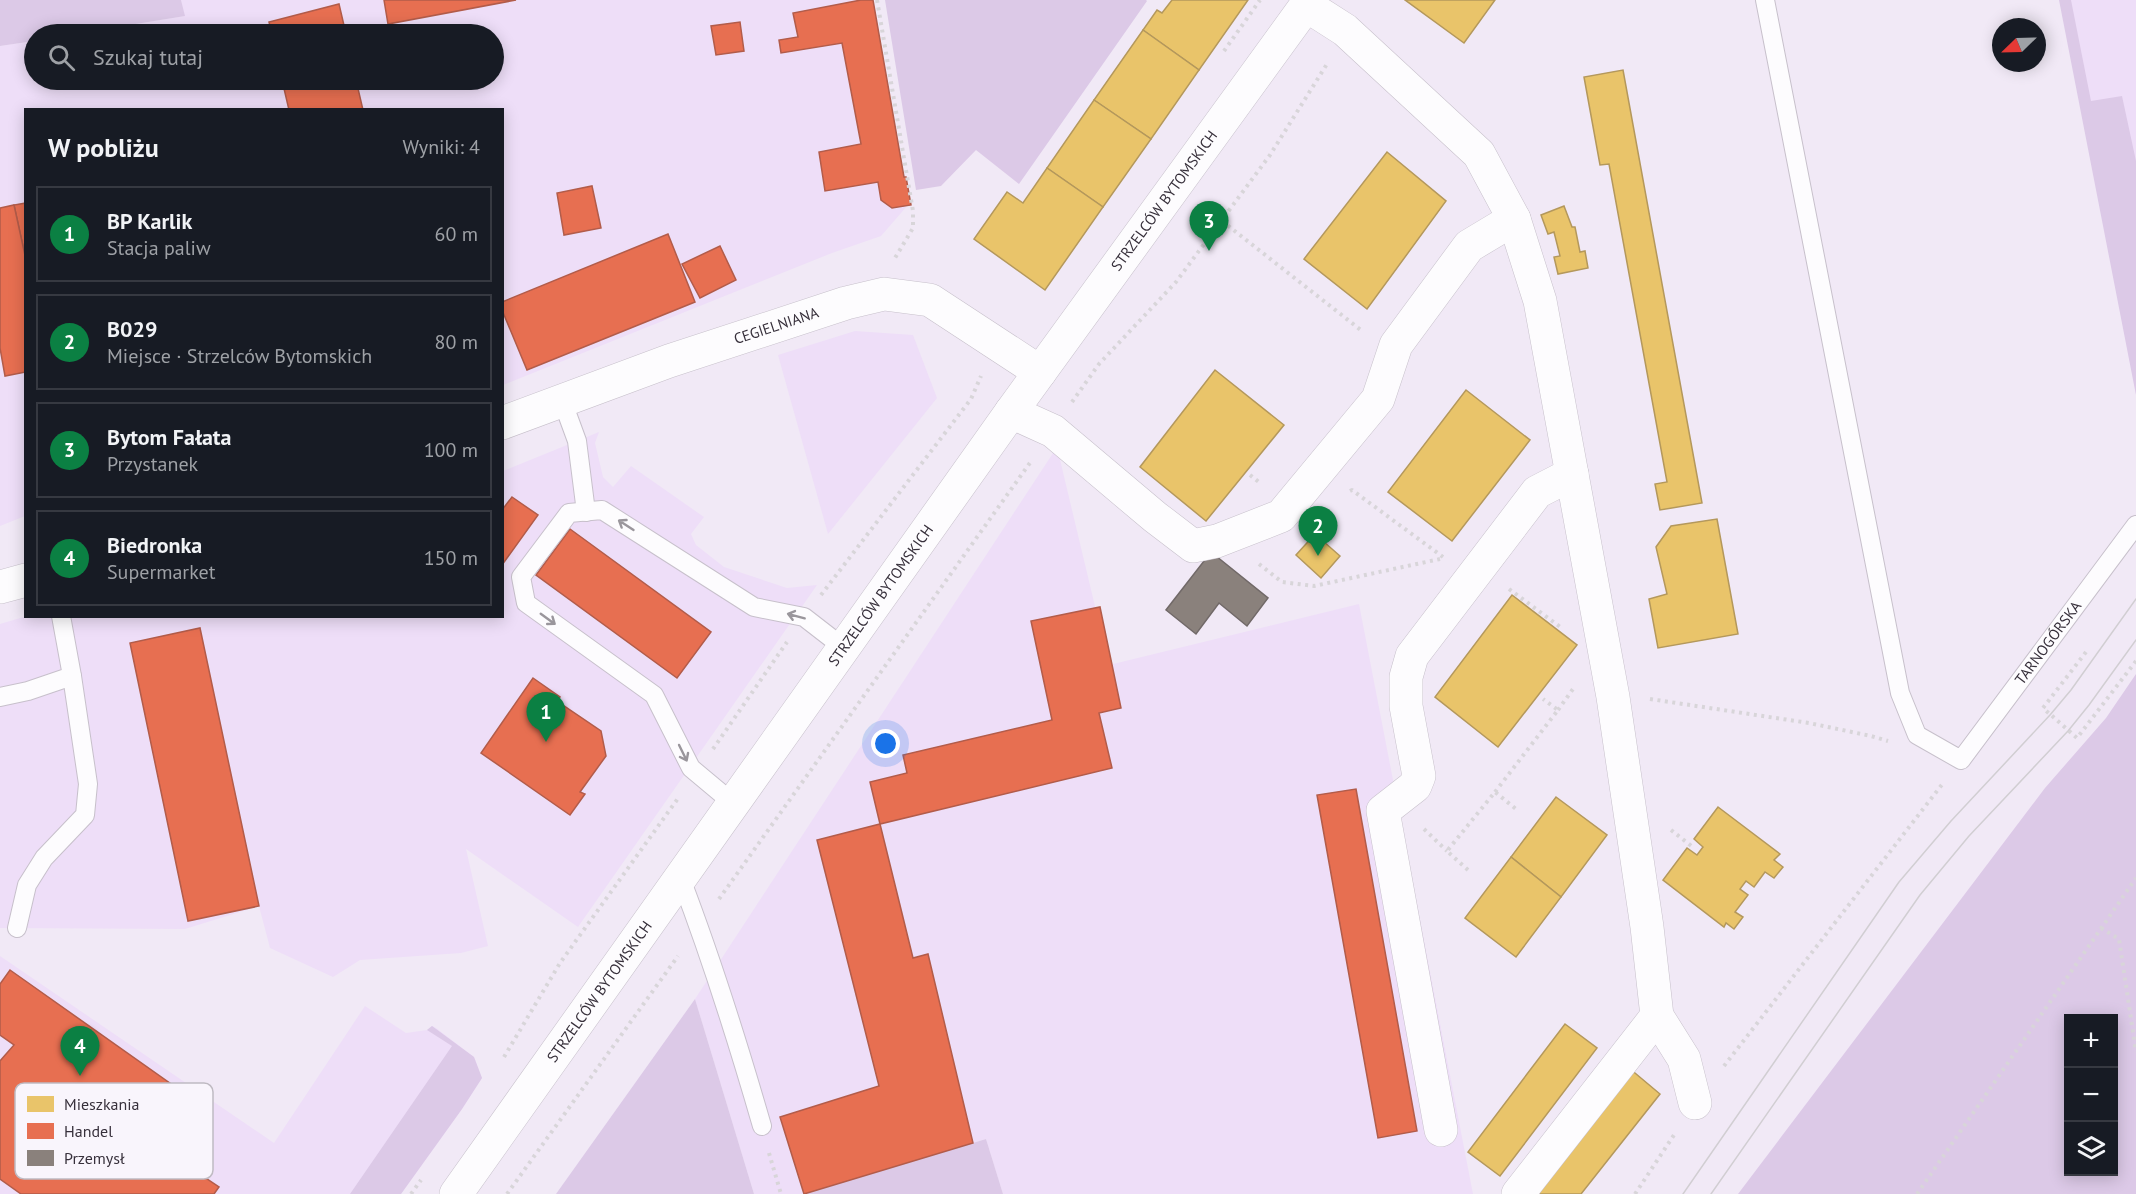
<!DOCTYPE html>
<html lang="pl">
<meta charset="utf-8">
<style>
:root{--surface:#171b24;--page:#20242c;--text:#f1f3f6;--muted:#9ea1a6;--line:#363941;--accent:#0b8043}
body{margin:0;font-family:"PT Sans",sans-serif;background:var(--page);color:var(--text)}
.controls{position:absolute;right:18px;bottom:18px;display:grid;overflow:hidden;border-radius:0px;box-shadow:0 3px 15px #0003}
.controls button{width:54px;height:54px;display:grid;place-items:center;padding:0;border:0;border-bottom:2px solid var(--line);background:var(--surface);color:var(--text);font:30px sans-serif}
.compass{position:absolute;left:1992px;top:18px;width:54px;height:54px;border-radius:50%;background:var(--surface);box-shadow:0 3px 15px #0003;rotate:247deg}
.you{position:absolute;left:886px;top:744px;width:21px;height:21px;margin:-15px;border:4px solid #fff;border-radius:50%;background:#1a73e8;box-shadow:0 0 0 9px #1a73e833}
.badge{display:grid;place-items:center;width:39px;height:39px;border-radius:50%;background:var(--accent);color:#fff;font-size:20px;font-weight:700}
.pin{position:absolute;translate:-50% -50px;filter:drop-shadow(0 2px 3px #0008)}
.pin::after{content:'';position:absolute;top:32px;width:21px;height:18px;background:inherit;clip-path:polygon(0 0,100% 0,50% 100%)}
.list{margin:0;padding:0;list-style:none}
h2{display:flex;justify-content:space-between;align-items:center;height:78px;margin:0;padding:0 24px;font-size:26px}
h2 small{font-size:20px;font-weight:400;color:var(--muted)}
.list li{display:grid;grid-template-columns:39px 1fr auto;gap:18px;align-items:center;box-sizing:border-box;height:96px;margin:0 12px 12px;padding:0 12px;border:2px solid var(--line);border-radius:0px}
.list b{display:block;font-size:22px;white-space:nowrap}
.list p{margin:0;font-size:20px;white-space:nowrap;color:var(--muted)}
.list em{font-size:20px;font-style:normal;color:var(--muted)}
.icon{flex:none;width:33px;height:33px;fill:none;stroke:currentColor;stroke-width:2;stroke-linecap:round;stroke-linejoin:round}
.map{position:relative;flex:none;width:2136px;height:1194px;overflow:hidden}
.search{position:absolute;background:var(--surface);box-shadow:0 3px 15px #0003;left:24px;top:24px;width:480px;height:66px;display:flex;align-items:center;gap:15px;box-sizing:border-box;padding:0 21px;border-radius:33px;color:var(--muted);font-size:22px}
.panel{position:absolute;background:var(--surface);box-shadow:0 3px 15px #0003;left:24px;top:108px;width:480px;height:510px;border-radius:0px}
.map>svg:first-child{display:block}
.built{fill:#eedef8}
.green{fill:#dcc9e7;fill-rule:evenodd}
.homes{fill:#e9c46a;stroke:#b4985c;stroke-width:1.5}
.shops{fill:#e76f51;stroke:#b25c4a;stroke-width:1.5}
.industry{fill:#8a817c;stroke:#716968;stroke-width:1.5}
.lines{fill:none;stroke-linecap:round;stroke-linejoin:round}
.service-casing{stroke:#c7c0cb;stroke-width:20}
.minor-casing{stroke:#c7c0cb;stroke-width:34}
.secondary-casing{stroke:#c7c0cb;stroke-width:34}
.path{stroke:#d8d5d9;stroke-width:4;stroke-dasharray:3 4.5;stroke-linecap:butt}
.service{stroke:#fdfcfe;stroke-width:18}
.minor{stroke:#fdfcfe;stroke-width:33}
.secondary{stroke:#fdfcfe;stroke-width:33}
.tram{stroke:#d1ced2;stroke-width:1.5}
.oneway{stroke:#9a969c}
.labels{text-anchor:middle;stroke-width:6;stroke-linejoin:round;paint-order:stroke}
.street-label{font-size:15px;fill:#37303b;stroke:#f9f5fc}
.key{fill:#f9f5fc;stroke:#bfbac2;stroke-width:1.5}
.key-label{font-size:16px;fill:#37303b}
</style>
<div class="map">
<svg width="2136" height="1194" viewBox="0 0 2136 1194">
<rect width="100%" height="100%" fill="#f1e9f6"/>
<g class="built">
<path d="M 181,0 L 869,0 L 908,205 L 881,236 L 832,253 L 503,385 L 502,110 L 26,110 L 25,516 L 0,526 L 0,46 L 34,41 L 34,80 L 494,80 L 494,34 L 74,34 L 184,16 Z"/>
<path d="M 2061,0 L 2136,0 L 2136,394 Z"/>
<path d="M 855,331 L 913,335 L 937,398 L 828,534 L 778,355 Z"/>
<path d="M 599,432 L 595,443 L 603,477 L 613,487 L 631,466 L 704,517 L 691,534 L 696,545 L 724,567 L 787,588 L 817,585 L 578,927 L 466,849 L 488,946 L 461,953 L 360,960 L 333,977 L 270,948 L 259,906 L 185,929 L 0,928 L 0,624 L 27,616 L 502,616 L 503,471 Z"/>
<path d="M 1057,447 L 1109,665 L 1359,604 L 1473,1194 L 1003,1194 L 986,1139 L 804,1194 L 754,1194 L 695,999 Z"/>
<path d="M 0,956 L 274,1143 L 365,1006 L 406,1033 L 427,1030 L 432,1026 L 436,1028 L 474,1057 L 482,1078 L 462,1109 L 401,1194 L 0,1194 Z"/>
</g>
<g class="green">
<path d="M 0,0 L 181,0 L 185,16 L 74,34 L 34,34 L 34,41 L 0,46 Z"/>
<path d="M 885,0 L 1146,0 L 1147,1 L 1019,184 L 976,150 L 941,186 L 916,190 Z"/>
<path d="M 2059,0 L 2071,0 L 2091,101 L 2122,96 L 2136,161 L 2136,395 Z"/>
<path d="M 2136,674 L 2136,1194 L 1738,1194 L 2045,788 L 2106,718 ZM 2114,1018 L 2114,1172 L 2068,1172 L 2068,1018 Z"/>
<path d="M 695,999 L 754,1194 L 556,1194 Z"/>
<path d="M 432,1026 L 474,1057 L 482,1078 L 462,1109 L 401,1194 L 350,1194 L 452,1046 L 427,1030 Z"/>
<path d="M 986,1139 L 1003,1194 L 804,1194 Z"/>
</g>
<g class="homes">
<path d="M 1172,0 L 1248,0 L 1199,70 L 1143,30 L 1157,10 L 1162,13 Z"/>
<path d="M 1405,0 L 1495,0 L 1464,43 Z"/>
<path d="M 1143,30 L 1199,70 L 1151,139 L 1094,100 Z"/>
<path d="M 1623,70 L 1702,503 L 1660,510 L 1655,484 L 1667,482 L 1609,164 L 1600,165 L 1584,77 Z"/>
<path d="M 1094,100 L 1151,139 L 1103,207 L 1047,168 Z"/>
<path d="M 1387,152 L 1446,201 L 1367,309 L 1304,259 Z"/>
<path d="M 1047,168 L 1103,207 L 1045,290 L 974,239 L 1007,192 L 1023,203 Z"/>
<path d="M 1564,206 L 1572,227 L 1575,227 L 1580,252 L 1585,251 L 1588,268 L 1558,274 L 1554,257 L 1560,256 L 1554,232 L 1548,234 L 1541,215 Z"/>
<path d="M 1215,370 L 1284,425 L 1206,521 L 1140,467 Z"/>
<path d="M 1466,390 L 1530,440 L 1452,541 L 1388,492 Z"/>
<path d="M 1717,519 L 1738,634 L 1658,648 L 1649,599 L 1667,594 L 1656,547 L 1671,526 Z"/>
<path d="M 1315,534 L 1340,556 L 1321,578 L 1296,555 Z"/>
<path d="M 1512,595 L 1577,645 L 1498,747 L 1435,697 Z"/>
<path d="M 1556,797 L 1607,835 L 1561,897 L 1511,857 Z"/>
<path d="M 1718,807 L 1780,854 L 1774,860 L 1783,867 L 1774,878 L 1765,872 L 1754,887 L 1746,881 L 1740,889 L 1748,895 L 1735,912 L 1743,917 L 1734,929 L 1726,923 L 1724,927 L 1663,880 L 1687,848 L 1697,855 L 1703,847 L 1694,839 Z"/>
<path d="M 1511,857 L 1561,897 L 1516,957 L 1465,918 Z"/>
<path d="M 1565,1024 L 1597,1048 L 1500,1176 L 1468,1152 Z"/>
<path d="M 1629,1068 L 1660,1094 L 1581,1194 L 1529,1194 Z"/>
</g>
<g class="shops">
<path d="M 384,0 L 516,0 L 388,24 Z"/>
<path d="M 861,0 L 873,0 L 904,177 L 906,177 L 911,205 L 892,208 L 881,200 L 878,182 L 825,191 L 819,152 L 861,144 L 842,43 L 781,53 L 779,40 L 798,37 L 793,13 Z"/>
<path d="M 339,4 L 346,34 L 272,34 L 269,22 Z"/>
<path d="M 740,22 L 744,51 L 716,55 L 711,26 Z"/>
<path d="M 282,80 L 356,80 L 363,110 L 289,110 Z"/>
<path d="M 592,186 L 601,228 L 564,235 L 557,193 Z"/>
<path d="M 26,203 L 26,260 L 14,205 Z"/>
<path d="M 14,205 L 26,260 L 26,372 L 5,376 L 0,348 L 0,208 Z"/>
<path d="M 668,234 L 695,302 L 527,370 L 502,310 L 502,302 Z"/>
<path d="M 720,246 L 736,280 L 700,298 L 682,264 Z"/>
<path d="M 512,497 L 538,515 L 502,565 L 502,510 Z"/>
<path d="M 570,529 L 711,632 L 677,678 L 536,575 Z"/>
<path d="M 1100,607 L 1121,708 L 1099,713 L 1112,768 L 880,824 L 870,782 L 907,773 L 903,755 L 1052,720 L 1031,621 Z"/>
<path d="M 200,628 L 259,906 L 188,921 L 130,643 Z"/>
<path d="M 533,678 L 560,697 L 557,701 L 601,731 L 606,756 L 580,792 L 585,794 L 570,815 L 481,753 Z"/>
<path d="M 1356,789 L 1417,1131 L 1378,1138 L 1317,795 Z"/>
<path d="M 880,824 L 913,958 L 928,954 L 973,1143 L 804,1194 L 780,1117 L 879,1086 L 817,840 Z"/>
<path d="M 10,970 L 181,1091 L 149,1140 L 219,1187 L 214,1194 L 21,1194 L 0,1179 L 0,1061 L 14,1045 L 0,1035 L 0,984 Z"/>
</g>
<path class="industry" d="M 1211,552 L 1268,598 L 1247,626 L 1219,603 L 1196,634 L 1166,610 Z"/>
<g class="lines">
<g class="service-casing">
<g id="service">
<path id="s1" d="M 1765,0 L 1900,693 L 1917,735 L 1961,760 L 2136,525"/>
<path d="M 562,400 L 577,441 L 586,512"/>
<path d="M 0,697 L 28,691 L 72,676 L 61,616"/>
<path d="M 734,804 L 691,768 L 654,695 L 526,603 L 521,577 L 569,513 L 602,510 L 754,607 L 804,617 L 844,648"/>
<path d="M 681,879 C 712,960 738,1043 762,1126"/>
<path d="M 17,928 L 27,885 L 44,858 L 85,815 L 88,784 L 72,676"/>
</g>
</g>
<g class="minor-casing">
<g id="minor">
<path d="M 1306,5 L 1345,30 L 1479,154 L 1514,219 L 1540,301 L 1613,697 L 1647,927 L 1657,1016 L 1684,1059 L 1695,1103"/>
<path d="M 1011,412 L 1053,431 L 1155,517 L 1193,546 L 1217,541 L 1281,516 L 1378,399 L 1396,345 L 1469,246 L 1514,219"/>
<path id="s2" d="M 502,423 L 669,361 L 846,303 L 884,294 L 930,300 L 1040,372"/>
<path d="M 0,587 L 26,580"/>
<path d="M 1441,1130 L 1383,811 L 1415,786 L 1419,776 L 1406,706 L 1406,677 L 1412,656 L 1537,492 L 1572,474"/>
<path d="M 1518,1194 L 1657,1016"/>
</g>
</g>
<g class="secondary-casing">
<g id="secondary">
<path id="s3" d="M 456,1194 L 1011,412 L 1310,0"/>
</g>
</g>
<g class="path">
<path d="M 877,0 L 913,211 L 913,228 L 895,258"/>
<path d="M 1224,51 L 1260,0"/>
<path d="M 1222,221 L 1362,331"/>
<path d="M 1072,402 L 1099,364 L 1176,282 L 1270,155 L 1327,64"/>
<path d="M 1250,475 L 1260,483"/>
<path d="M 1350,491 L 1352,490 L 1443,557"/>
<path d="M 1259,564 L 1282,582 L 1314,586 L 1440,559"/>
<path d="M 1509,589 L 1563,629"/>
<path d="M 821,595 L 971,399 L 981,376"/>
<path d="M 2086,652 L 2043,708 L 2077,738 L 2136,661"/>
<path d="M 1650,699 L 1809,723 L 1871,736 L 1888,741"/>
<path d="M 1558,710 L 1573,689"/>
<path d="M 713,749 L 787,642"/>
<path d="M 1495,792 L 1558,710 L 1543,699"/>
<path d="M 1424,829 L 1447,851"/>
<path d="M 1671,830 L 1694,848"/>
<path d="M 1468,870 L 1447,851 L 1495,792 L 1516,809"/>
<path d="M 719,899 L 1032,460"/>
<path d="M 2101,928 L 2119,939 L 2136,1052"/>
<path d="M 504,1057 L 560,963 L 679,797"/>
<path d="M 1724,1066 L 1944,782"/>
<path d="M 769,1153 L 781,1194"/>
<path d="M 411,1194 L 421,1180"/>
<path d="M 507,1194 L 678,956"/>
<path d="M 1635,1194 L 1676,1132"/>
<path d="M 1917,1194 L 2136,878"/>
</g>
<use href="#service" class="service"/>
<use href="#minor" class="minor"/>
<use href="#secondary" class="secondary"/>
<g class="tram">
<path d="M 1683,1194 L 1899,882 L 1951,821 L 2050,715 L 2071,690 L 2136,599"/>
<path d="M 1711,1194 L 1920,895 L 1969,836 L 2068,731 L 2089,705 L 2136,640"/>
</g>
</g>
<defs><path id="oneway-shaft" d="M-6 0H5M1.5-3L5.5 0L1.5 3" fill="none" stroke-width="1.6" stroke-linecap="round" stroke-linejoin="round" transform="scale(1.5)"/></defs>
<g class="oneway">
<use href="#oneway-shaft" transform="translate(626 525) rotate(-147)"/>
<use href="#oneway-shaft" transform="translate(796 616) rotate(-165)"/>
<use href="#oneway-shaft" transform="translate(548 619) rotate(36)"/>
<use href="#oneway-shaft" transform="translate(683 753) rotate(64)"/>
</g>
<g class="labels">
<g class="street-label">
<text dy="5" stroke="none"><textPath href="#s3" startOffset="1220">STRZELCÓW BYTOMSKICH</textPath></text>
<text dy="5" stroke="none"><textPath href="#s2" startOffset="291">CEGIELNIANA</textPath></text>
<text dy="5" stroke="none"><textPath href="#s3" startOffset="734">STRZELCÓW BYTOMSKICH</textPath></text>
<text dy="5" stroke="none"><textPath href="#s1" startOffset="948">TARNOGÓRSKA</textPath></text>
<text dy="5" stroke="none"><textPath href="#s3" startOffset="248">STRZELCÓW BYTOMSKICH</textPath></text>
</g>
</g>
<rect x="15" y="1083" width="198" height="96" rx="9" class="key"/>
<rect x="27" y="1096" width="27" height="16" fill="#e9c46a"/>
<rect x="27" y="1123" width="27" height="16" fill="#e76f51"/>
<rect x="27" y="1150" width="27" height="16" fill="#8a817c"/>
<g class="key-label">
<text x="64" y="1110">Mieszkania</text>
<text x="64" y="1137">Handel</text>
<text x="64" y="1164">Przemysł</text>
</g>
</svg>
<div class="controls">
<button>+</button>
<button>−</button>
<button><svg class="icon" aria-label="layers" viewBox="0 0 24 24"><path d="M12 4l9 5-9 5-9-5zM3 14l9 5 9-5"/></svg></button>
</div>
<svg class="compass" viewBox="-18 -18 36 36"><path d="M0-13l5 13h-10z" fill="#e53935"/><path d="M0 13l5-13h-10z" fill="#9ea1a6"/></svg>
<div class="you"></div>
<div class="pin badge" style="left:546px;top:742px">1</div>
<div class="pin badge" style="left:1318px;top:556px">2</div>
<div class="pin badge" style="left:1209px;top:251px">3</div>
<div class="pin badge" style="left:80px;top:1076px">4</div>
<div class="search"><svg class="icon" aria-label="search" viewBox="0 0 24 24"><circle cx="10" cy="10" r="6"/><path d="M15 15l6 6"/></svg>Szukaj tutaj</div>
<section class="panel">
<h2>W pobliżu<small>Wyniki: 4</small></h2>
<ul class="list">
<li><span class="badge">1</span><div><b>BP Karlik</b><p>Stacja paliw</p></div><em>60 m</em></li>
<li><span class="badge">2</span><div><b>B029</b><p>Miejsce · Strzelców Bytomskich</p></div><em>80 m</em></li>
<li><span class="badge">3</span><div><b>Bytom Fałata</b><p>Przystanek</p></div><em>100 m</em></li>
<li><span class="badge">4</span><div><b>Biedronka</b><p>Supermarket</p></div><em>150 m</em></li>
</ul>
</section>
</div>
